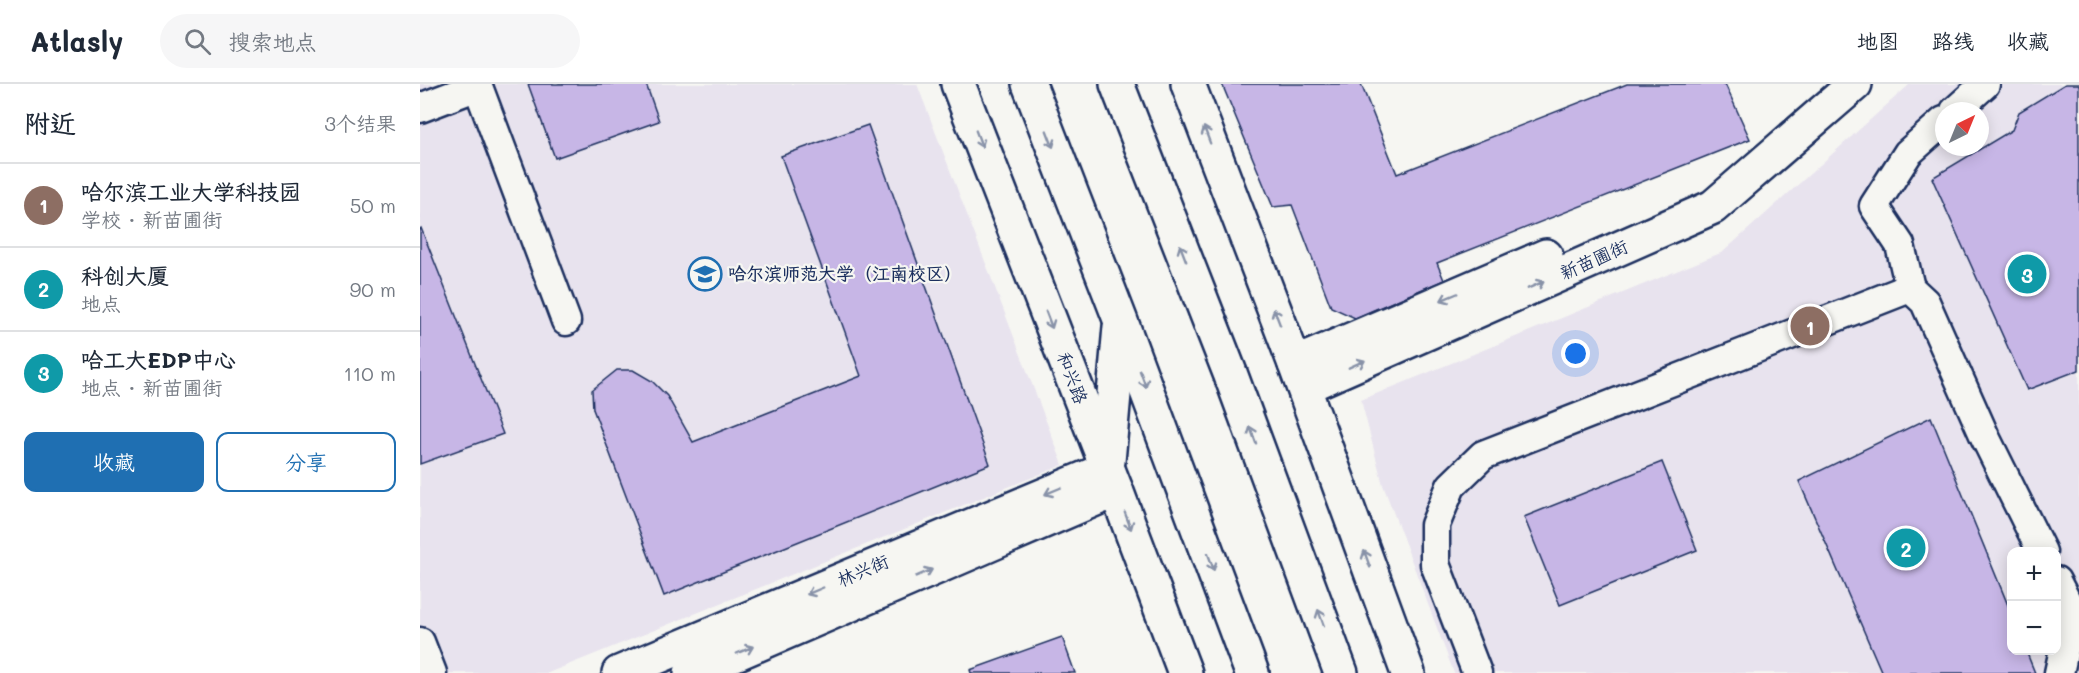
<!DOCTYPE html>
<html lang="zh">
<meta charset="utf-8">
<style>
:root{--surface:#fff;--page:#f6f6f7;--text:#1f2937;--muted:#747a83;--line:#e0e1e3;--accent:#1f6fb2}
body{margin:0;font-family:Mali,"LXGW WenKai TC",sans-serif;background:var(--page);color:var(--text)}
.controls{position:absolute;right:18px;bottom:18px;display:grid;overflow:hidden;border-radius:12px;box-shadow:0 3px 15px #0003}
.controls button{width:54px;height:54px;display:grid;place-items:center;padding:0;border:0;border-bottom:2px solid var(--line);background:var(--surface);color:var(--text);font:30px sans-serif}
.compass{position:absolute;left:1515px;top:18px;width:54px;height:54px;border-radius:50%;background:var(--surface);box-shadow:0 3px 15px #0003;rotate:43deg}
.you{position:absolute;left:1156px;top:270px;width:21px;height:21px;margin:-15px;border:4px solid #fff;border-radius:50%;background:#1a73e8;box-shadow:0 0 0 9px #1a73e833}
.badge{display:grid;place-items:center;width:39px;height:39px;border-radius:50%;background:var(--accent);color:#fff;font-size:20px;font-weight:700}
.pin{position:absolute;translate:-50% -50%;border:3px solid #fff;box-shadow:0 2px 6px #0006}
.list{margin:0;padding:0;list-style:none}
h2{display:flex;justify-content:space-between;align-items:center;height:78px;margin:0;padding:0 24px;font-size:26px}
h2 small{font-size:20px;font-weight:400;color:var(--muted)}
.list li{display:grid;grid-template-columns:39px 1fr auto;gap:18px;align-items:center;box-sizing:border-box;height:84px;padding:0 24px;border-top:2px solid var(--line)}
.list b{display:block;font-size:22px;white-space:nowrap}
.list p{margin:0;font-size:20px;white-space:nowrap;color:var(--muted)}
.list em{font-size:20px;font-style:normal;color:var(--muted)}
.actions{display:flex;gap:12px;padding:18px 24px}
.actions a{flex:1;padding:14px 0;border:2px solid var(--accent);border-radius:12px;text-align:center;font-size:21px;color:var(--accent)}
.actions .main{background:var(--accent);color:#fff}
.icon{flex:none;width:33px;height:33px;fill:none;stroke:currentColor;stroke-width:2;stroke-linecap:round;stroke-linejoin:round}
.map{position:relative;flex:none;width:1659px;height:589px;overflow:hidden}
header{display:flex;align-items:center;gap:36px;box-sizing:border-box;height:84px;padding:0 30px;background:var(--surface);border-bottom:2px solid var(--line)}
header strong{font-size:28px}
nav{display:flex;gap:33px;margin-inline-start:auto;font-size:21px}
.search{width:420px;height:54px;background:var(--page);display:flex;align-items:center;gap:15px;box-sizing:border-box;padding:0 21px;border-radius:33px;color:var(--muted);font-size:22px}
main{display:flex}
aside{flex:1;background:var(--surface)}
.map>svg:first-child{display:block}
.built{fill:#e8e3ee;fill-rule:evenodd}
.building{fill:#c7b6e6;stroke:#1b2f5e;stroke-width:1.5}
.lines{fill:none;stroke-linecap:round;stroke-linejoin:round}
.minor-casing{stroke:#1b2f5e;stroke-width:33}
.secondary-casing{stroke:#1b2f5e;stroke-width:38}
.trunk-casing{stroke:#1b2f5e;stroke-width:38}
.minor{stroke:#f6f6f2;stroke-width:28}
.secondary{stroke:#f6f6f2;stroke-width:33}
.trunk{stroke:#f6f6f2;stroke-width:33}
.oneway{stroke:#8892a8}
.labels{text-anchor:middle;stroke-width:4.5;stroke-linejoin:round;paint-order:stroke}
.street-label{font-size:18px;fill:#1b2f5e;stroke:#f6f6f2}
.poi-label{font-size:18px;font-weight:bold;fill:#1b2f5e;stroke:#f6f6f2;text-anchor:start}
</style>
<header>
<strong>Atlasly</strong>
<div class="search"><svg class="icon" aria-label="search" viewBox="0 0 24 24"><circle cx="10" cy="10" r="6"/><path d="M15 15l6 6"/></svg>搜索地点</div>
<nav><a>地图</a><a>路线</a><a>收藏</a></nav>
</header>
<main>
<aside>
<h2>附近<small>3个结果</small></h2>
<ul class="list">
<li><span class="badge" style="background:#8d6e63">1</span><div><b>哈尔滨工业大学科技园</b><p>学校 · 新苗圃街</p></div><em>50 m</em></li>
<li><span class="badge" style="background:#0f9aa8">2</span><div><b>科创大厦</b><p>地点</p></div><em>90 m</em></li>
<li><span class="badge" style="background:#0f9aa8">3</span><div><b>哈工大EDP中心</b><p>地点 · 新苗圃街</p></div><em>110 m</em></li>
</ul>
<div class="actions"><a class="main">收藏</a><a>分享</a></div>
</aside>
<div class="map">
<svg width="1659" height="589" viewBox="0 0 1659 589">
<rect width="100%" height="100%" fill="#f6f6f2"/>
<filter id="ink" filterUnits="userSpaceOnUse"><feTurbulence type="fractalNoise" baseFrequency=".0167" numOctaves="2"/><feDisplacementMap in="SourceGraphic" scale="12" xChannelSelector="R" yChannelSelector="G"/><feConvolveMatrix kernelMatrix="1 2 1 2 8 2 1 2 1" color-interpolation-filters="sRGB"/></filter>
<g filter="url(#ink)">
<g class="built">
<path d="M 0,0 L 497,0 L 643,381 L 128,589 L 0,589 Z"/>
<path d="M 1490,0 L 1659,0 L 1659,589 L 1034,589 L 963,401 L 941,316 L 1303,168 ZM 1524,27 L 1560,27 L 1560,63 L 1524,63 ZM 1592,468 L 1636,468 L 1636,566 L 1592,566 Z"/>
</g>
<g class="building">
<path d="M 108,0 L 226,0 L 239,37 L 135,74 Z"/>
<path d="M 802,0 L 941,0 L 977,90 L 1207,0 L 1305,0 L 1330,55 L 1017,179 L 1024,196 L 935,234 L 911,223 L 872,121 L 853,123 Z"/>
<path d="M 1645,0 L 1659,0 L 1659,286 L 1607,306 L 1512,94 L 1592,46 L 1599,28 Z"/>
<path d="M 448,41 L 570,380 L 244,512 L 173,325 L 172,306 L 197,286 L 213,286 L 232,297 L 247,312 L 273,358 L 441,292 L 361,72 Z"/>
<path d="M 1,144 L 83,350 L 0,380 L 0,145 Z"/>
<path d="M 1511,333 L 1592,531 L 1592,567 L 1606,567 L 1615,589 L 1462,589 L 1379,397 Z"/>
<path d="M 1242,378 L 1277,466 L 1140,521 L 1104,433 Z"/>
<path d="M 642,553 L 655,589 L 551,589 L 550,586 Z"/>
</g>
<g class="lines">
<g class="minor-casing">
<g id="minor">
<path d="M 57,0 L 146,237"/>
<path d="M 0,24 L 58,2"/>
<path d="M 1535,27 L 1565,0"/>
<path d="M 1490,204 L 1480,161 L 1454,122 L 1488,69 L 1524,37"/>
<path d="M 1636,497 L 1659,542"/>
<path d="M 0,558 L 12,589"/>
<path d="M 1057,589 L 1015,480 L 1015,441 L 1031,402 L 1063,371 L 1490,204 L 1505,218 L 1565,353 L 1622,468"/>
<path d="M 1639,589 L 1652,528 L 1659,525"/>
</g>
</g>
<g class="secondary-casing">
<g id="secondary">
<path d="M 875,280 L 1126,172"/>
<path d="M 884,303 L 1293,123 L 1435,0"/>
<path d="M 199,589 L 687,385"/>
<path d="M 271,589 L 696,406"/>
</g>
</g>
<g class="trunk-casing">
<g id="trunk">
<path d="M 538,0 L 696,406 L 765,589"/>
<path d="M 609,0 L 700,235 L 832,589"/>
<path d="M 697,0 L 810,289 L 921,589"/>
<path d="M 768,0 L 875,280 L 988,589"/>
<path d="M 688,377 L 700,243"/>
</g>
</g>
<use href="#minor" class="minor"/>
<use href="#secondary" class="secondary"/>
<use href="#trunk" class="trunk"/>
</g>
<defs><path id="oneway-shaft" d="M-6 0H5M1.5-3L5.5 0L1.5 3" fill="none" stroke-width="1.6" stroke-linecap="round" stroke-linejoin="round" transform="scale(1.5)"/></defs>
<g class="oneway">
<use href="#oneway-shaft" transform="translate(787 51) rotate(-111)"/>
<use href="#oneway-shaft" transform="translate(559 55) rotate(69)"/>
<use href="#oneway-shaft" transform="translate(630 55) rotate(69)"/>
<use href="#oneway-shaft" transform="translate(763 169) rotate(-111)"/>
<use href="#oneway-shaft" transform="translate(1116 201) rotate(-24)"/>
<use href="#oneway-shaft" transform="translate(1029 213) rotate(157)"/>
<use href="#oneway-shaft" transform="translate(857 233) rotate(-111)"/>
<use href="#oneway-shaft" transform="translate(629 236) rotate(69)"/>
<use href="#oneway-shaft" transform="translate(937 280) rotate(-24)"/>
<use href="#oneway-shaft" transform="translate(723 295) rotate(70)"/>
<use href="#oneway-shaft" transform="translate(833 351) rotate(-110)"/>
<use href="#oneway-shaft" transform="translate(633 407) rotate(157)"/>
<use href="#oneway-shaft" transform="translate(708 437) rotate(69)"/>
<use href="#oneway-shaft" transform="translate(947 475) rotate(-110)"/>
<use href="#oneway-shaft" transform="translate(791 478) rotate(70)"/>
<use href="#oneway-shaft" transform="translate(504 489) rotate(-23)"/>
<use href="#oneway-shaft" transform="translate(395 507) rotate(157)"/>
<use href="#oneway-shaft" transform="translate(901 534) rotate(-110)"/>
<use href="#oneway-shaft" transform="translate(325 566) rotate(-23)"/>
</g>
</g>
<defs>
<g id="university-ring" transform="scale(1.725)"><circle r="9.5" fill="#f6f6f2" stroke="#1f6fb2" stroke-width="1.5"/><path d="M0-5L7-2L0 1L-7-2ZM-4 1L0 2.5L4 1V4Q0 6-4 4Z" fill="#1f6fb2"/></g>
</defs>
<g fill-rule="evenodd">
<use href="#university-ring" x="285" y="190"/>
</g>
<g class="labels">
<g class="street-label">
<text transform="translate(1174 176) rotate(-24)" y="6">新苗圃街</text>
<text transform="translate(652 294) rotate(69)" y="6">和兴路</text>
<text transform="translate(443 487) rotate(-23)" y="6">林兴街</text>
</g>
<g class="poi-label">
<text x="308" y="196">哈尔滨师范大学（江南校区）</text>
</g>
</g>
</svg>
<div class="controls">
<button>+</button>
<button>−</button>
</div>
<svg class="compass" viewBox="-18 -18 36 36"><path d="M0-13l5 13h-10z" fill="#e53935"/><path d="M0 13l5-13h-10z" fill="#747a83"/></svg>
<div class="you"></div>
<div class="pin badge" style="left:1390px;top:242px;background:#8d6e63">1</div>
<div class="pin badge" style="left:1486px;top:464px;background:#0f9aa8">2</div>
<div class="pin badge" style="left:1607px;top:190px;background:#0f9aa8">3</div>
</div>
</main>
